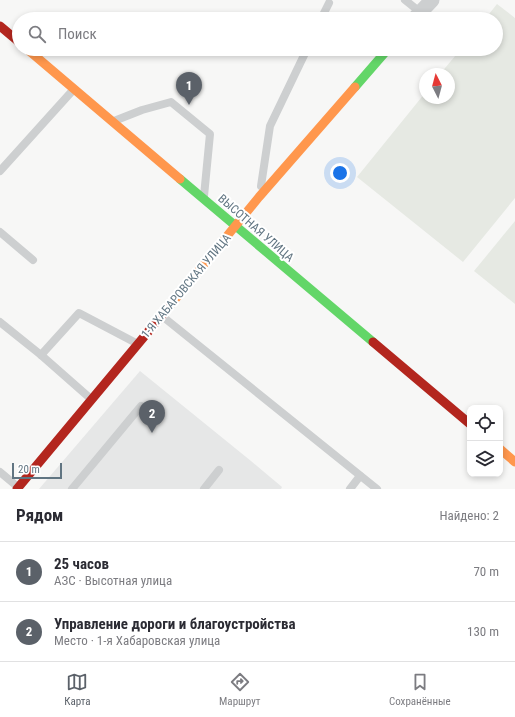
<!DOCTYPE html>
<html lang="ru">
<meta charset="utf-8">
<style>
:root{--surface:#fff;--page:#f7f7f7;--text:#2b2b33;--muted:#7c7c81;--line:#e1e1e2;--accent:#5b6169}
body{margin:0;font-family:"Roboto Condensed",sans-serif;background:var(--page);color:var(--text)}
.controls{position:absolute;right:12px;bottom:12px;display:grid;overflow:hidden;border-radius:8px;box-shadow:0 2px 6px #0003}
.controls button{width:36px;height:36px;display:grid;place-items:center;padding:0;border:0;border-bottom:1px solid var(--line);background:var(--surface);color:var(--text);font:20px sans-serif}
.compass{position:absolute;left:419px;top:68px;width:36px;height:36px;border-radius:50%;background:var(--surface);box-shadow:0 2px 6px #0003;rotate:354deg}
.scale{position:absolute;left:12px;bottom:10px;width:50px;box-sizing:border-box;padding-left:4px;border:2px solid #617582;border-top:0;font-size:11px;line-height:14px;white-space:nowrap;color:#617582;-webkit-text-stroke:3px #fff;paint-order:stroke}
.you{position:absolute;left:340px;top:173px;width:14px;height:14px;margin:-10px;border:3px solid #fff;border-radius:50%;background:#1a73e8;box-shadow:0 0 0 6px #1a73e833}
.badge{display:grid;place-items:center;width:26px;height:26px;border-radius:50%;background:var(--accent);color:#fff;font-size:13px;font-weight:700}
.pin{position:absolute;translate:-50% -33px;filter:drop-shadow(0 1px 2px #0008)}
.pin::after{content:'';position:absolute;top:21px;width:14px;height:12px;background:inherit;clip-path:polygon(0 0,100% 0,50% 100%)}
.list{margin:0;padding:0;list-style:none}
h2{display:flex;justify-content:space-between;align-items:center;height:52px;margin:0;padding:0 16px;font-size:17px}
h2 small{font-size:13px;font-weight:400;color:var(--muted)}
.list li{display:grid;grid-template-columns:26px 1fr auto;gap:12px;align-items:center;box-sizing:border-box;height:60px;padding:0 16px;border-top:1px solid var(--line)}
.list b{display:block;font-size:15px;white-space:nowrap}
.list p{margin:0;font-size:13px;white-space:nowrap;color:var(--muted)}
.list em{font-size:13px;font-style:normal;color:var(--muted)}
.icon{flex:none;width:22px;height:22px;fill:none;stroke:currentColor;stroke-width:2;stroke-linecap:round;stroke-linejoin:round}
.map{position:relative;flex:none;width:515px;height:489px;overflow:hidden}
.search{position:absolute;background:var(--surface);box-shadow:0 2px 6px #0003;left:12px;right:12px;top:12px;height:44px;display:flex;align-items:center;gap:10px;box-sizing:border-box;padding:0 14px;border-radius:22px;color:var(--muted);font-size:15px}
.sheet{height:172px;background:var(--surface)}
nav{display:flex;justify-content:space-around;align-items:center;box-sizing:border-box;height:56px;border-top:1px solid var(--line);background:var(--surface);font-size:11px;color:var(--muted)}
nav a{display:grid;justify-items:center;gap:2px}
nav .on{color:var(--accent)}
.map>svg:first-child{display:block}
.built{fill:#e6e7e7}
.pitch{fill:#e6e9e3}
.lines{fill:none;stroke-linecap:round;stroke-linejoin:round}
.lane{stroke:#cdcfd0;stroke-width:8}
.street{stroke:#cdcfd0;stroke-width:15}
.fast{stroke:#63d668;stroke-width:9}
.slow{stroke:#ff974d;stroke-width:9}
.jam{stroke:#b3261e;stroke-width:9}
.labels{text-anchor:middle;stroke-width:4;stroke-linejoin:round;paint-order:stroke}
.street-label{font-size:12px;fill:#617582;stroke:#fff}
</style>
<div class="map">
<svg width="515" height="489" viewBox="0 0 515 489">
<rect width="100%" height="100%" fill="#f7f7f6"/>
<path class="built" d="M 140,371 L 251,461 L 282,487 L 281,489 L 39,489 Z"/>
<g class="pitch">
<path d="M 497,4 L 515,18 L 515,198 L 463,262 L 357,177 L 425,93 L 425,98 L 449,98 L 449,74 L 440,74 L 461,49 L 496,49 L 496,19 L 485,19 Z"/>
<path d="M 515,221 L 515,304 L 474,271 Z"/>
</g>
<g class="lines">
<g class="lane">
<path d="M 405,0 L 420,12"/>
<path d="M 321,19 L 329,3"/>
<path d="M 114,121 L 142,110 L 171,102 L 210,134 L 204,196"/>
<path d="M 0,171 L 74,89"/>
<path d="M 261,186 L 270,126 L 307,49"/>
<path d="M 0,232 L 33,260"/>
<path d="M 162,316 L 377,489"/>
<path d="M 0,322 L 41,355 L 91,399"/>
<path d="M 41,355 L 79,313 L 136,343"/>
<path d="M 0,472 L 18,487"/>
<path d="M 72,489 L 141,406"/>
<path d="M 204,489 L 219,470"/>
<path d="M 350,489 L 360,476"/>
</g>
<path class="street" d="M 414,19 L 432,0"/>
<g class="fast">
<path d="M 355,87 L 388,49"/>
<path d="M 180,179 L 373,342"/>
</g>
<g class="slow">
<path d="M 27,49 L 180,179"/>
<path d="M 168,308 L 259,197 L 355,87"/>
<path d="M 500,449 L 515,462"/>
</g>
<g class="jam">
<path d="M 0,26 L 19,42"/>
<path d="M 373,342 L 470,424"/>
<path d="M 17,489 L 168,308"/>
</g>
</g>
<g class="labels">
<g class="street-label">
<text transform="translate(256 228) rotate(41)" y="4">ВЫСОТНАЯ УЛИЦА</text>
<text transform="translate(186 286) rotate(-50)" y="4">1-Я ХАБАРОВСКАЯ УЛИЦА</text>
</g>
</g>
</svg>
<div class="controls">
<button><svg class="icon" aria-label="locate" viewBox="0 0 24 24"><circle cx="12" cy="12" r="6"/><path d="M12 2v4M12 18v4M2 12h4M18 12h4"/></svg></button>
<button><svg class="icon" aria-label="layers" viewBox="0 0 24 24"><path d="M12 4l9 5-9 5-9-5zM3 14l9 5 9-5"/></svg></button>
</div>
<svg class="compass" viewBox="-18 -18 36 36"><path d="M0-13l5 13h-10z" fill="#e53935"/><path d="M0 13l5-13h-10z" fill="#7c7c81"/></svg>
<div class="scale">20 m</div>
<div class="you"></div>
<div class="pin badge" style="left:189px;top:105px">1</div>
<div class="pin badge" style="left:152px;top:433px">2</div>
<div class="search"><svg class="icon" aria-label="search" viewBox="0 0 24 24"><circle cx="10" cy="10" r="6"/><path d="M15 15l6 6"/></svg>Поиск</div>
</div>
<section class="sheet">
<h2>Рядом<small>Найдено: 2</small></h2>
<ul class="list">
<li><span class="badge">1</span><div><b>25 часов</b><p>АЗС · Высотная улица</p></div><em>70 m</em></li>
<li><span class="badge">2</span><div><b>Управление дороги и благоустройства</b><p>Место · 1-я Хабаровская улица</p></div><em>130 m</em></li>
</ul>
</section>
<nav>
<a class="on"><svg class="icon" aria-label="map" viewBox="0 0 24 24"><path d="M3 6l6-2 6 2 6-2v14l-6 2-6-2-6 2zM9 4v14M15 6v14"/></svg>Карта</a>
<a><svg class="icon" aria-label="directions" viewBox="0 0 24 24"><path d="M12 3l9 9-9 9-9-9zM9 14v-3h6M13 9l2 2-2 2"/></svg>Маршрут</a>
<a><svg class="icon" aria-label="saved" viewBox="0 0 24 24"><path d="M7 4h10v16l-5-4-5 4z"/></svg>Сохранённые</a>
</nav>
